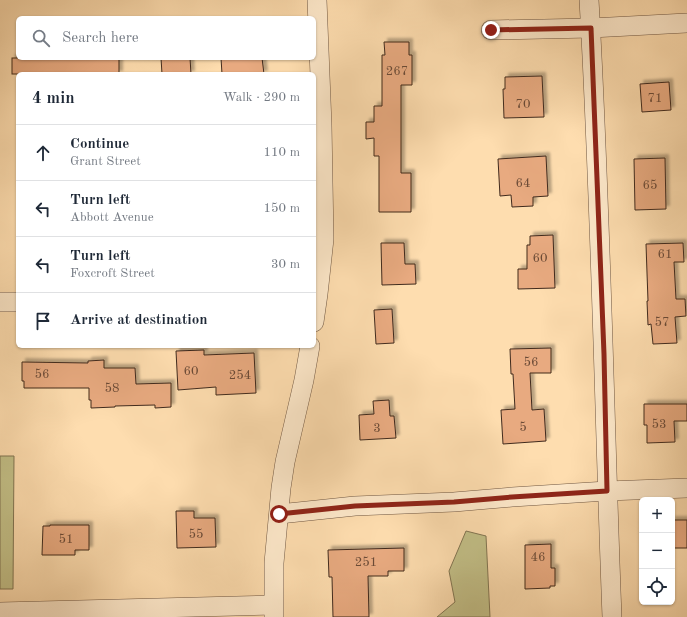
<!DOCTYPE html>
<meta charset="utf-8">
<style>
:root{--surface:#fff;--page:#f2f2f3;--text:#1f2937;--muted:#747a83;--line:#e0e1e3}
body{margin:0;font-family:"Old Standard TT",serif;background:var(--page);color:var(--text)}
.controls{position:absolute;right:12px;bottom:12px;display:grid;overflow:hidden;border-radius:6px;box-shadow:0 1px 3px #0004}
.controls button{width:36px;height:36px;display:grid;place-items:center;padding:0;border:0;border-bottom:1px solid var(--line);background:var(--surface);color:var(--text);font:20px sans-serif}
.stop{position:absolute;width:12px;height:12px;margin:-9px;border:3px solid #8f2418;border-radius:50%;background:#fff}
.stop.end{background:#8f2418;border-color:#fff;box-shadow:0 1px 4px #0008}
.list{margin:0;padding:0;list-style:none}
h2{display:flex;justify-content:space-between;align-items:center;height:52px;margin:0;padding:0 16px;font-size:17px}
h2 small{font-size:13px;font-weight:400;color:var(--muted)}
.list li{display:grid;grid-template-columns:26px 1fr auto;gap:12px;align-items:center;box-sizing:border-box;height:56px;padding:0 16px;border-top:1px solid var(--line)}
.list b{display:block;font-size:15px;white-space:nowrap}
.list p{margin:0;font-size:13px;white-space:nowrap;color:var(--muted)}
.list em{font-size:13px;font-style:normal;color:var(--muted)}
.icon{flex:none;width:22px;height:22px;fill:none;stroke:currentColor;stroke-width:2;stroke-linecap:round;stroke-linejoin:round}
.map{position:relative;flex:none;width:687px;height:617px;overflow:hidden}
.search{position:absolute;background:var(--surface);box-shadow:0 1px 3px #0004;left:16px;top:16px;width:300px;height:44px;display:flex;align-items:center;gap:10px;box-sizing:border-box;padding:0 14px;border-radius:6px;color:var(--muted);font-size:15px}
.panel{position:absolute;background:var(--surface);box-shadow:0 1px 3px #0004;left:16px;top:72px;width:300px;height:276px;border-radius:6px}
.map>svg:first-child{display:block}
.green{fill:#c3c088;stroke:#827552}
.building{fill:#e8aa80;stroke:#402a1d;filter:url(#shadow)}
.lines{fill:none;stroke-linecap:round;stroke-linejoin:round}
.street-casing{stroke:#705742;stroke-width:20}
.street{stroke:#fee9cb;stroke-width:19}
.route{stroke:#8f2418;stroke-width:5}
.labels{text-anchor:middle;stroke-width:3;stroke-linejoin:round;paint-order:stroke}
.number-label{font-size:13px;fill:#6a4a36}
</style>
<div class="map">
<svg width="687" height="617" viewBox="0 0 687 617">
<defs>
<filter id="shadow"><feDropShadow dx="3.5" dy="-3.5" stdDeviation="1" flood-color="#0004"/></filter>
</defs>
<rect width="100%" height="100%" fill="#feddaf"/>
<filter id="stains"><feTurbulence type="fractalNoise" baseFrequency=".005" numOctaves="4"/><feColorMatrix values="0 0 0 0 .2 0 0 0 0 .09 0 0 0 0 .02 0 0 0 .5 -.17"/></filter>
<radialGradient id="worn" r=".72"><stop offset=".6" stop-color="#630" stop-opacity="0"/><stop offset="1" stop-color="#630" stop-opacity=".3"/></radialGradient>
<g class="green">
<path d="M 0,456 L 14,456 L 13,589 L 0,589 Z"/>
<path d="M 466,531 L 486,536 L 490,617 L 437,617 L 455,602 L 449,571 Z"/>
</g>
<g class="building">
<path d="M 384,42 L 409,42 L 409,55 L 412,55 L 412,85 L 401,85 L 401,173 L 411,173 L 411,212 L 379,212 L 379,156 L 374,156 L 374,138 L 366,139 L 366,122 L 374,122 L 374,106 L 382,106 L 382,55 L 385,55 Z"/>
<rect x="12" y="58" width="107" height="16"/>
<path d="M 161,58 L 190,58 L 191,74 L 162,74 Z"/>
<path d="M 221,58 L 262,58 L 264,74 L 222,74 Z"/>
<path d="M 542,76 L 544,117 L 504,118 L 503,89 L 505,89 L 505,77 Z"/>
<path d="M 669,82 L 671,110 L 642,112 L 640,84 Z"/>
<path d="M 546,156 L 548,196 L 533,197 L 533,206 L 512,207 L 511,195 L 500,196 L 498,159 Z"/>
<path d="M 665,158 L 666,209 L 635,210 L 634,159 Z"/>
<path d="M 553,235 L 555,288 L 518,289 L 518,269 L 527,269 L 527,245 L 530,245 L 530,236 Z"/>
<path d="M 381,243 L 404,243 L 405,264 L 415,264 L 416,284 L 382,285 Z"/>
<path d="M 683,243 L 684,262 L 674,262 L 676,299 L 685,299 L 686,316 L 675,317 L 677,343 L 653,344 L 651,324 L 648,325 L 647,301 L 648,301 L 646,244 Z"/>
<path d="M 392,309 L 394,343 L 376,344 L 374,310 Z"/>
<path d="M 551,348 L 551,373 L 530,373 L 532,410 L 544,409 L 546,441 L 503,444 L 501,410 L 515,409 L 513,374 L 511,374 L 510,349 Z"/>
<path d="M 204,350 L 204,355 L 254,353 L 256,393 L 216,395 L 216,387 L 178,390 L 176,351 Z"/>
<path d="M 104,360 L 104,368 L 135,368 L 136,384 L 171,383 L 171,407 L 155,408 L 155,405 L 115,406 L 115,407 L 91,408 L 91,400 L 89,400 L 89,388 L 24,388 L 24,381 L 22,381 L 22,362 L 88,363 L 88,361 Z"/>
<path d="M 389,400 L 390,416 L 394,416 L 396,438 L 360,440 L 359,415 L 374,414 L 373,401 Z"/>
<path d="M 644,404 L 687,404 L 687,421 L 674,421 L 675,442 L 647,443 L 647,425 L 644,425 Z"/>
<path d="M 176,511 L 194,511 L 194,518 L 215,518 L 216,547 L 177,548 Z"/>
<rect x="672" y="520" width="15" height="28"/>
<path d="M 50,525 L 89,525 L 89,550 L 75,550 L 75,555 L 42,555 L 43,526 L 50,526 Z"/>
<path d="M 551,544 L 551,568 L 555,568 L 555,586 L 550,586 L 550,588 L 525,589 L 525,545 Z"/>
<path d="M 404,548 L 404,571 L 388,571 L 388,576 L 368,576 L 369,617 L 333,617 L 332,577 L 329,577 L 328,550 Z"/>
</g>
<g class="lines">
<g class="street-casing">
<g id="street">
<path d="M 589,0 C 601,206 604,411 612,617"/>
<path d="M 491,30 L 591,28 L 687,23"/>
<path d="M 0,302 L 18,302"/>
<path d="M 314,322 L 318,294 L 324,239 L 322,125 L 317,0"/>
<path d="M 279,514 L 355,506 L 454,502 L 512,497 L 607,491 L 687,488"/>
<path d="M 0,612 L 273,605"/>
<path d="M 274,617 L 274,563 L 281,488 L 285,462 L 304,380 L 310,346"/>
</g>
</g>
<use href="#street" class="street"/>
</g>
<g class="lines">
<path class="route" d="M 279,514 L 355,506 L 454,502 L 512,497 L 607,491 L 604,354 L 591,28 L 491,30"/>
</g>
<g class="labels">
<g class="number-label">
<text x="397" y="75">267</text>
<text x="655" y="102">71</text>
<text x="523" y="108">70</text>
<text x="523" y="187">64</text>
<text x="650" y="189">65</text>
<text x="665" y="258">61</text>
<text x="540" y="262">60</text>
<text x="662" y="326">57</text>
<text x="531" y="366">56</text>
<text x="191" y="375">60</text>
<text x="42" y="378">56</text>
<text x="240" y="379">254</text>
<text x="112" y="392">58</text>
<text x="659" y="428">53</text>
<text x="523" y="431">5</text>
<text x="377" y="432">3</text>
<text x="196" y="538">55</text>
<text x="66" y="543">51</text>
<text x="538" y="561">46</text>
<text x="366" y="566">251</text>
</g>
</g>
<rect width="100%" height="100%" filter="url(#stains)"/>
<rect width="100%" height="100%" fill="url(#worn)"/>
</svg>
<div class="controls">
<button>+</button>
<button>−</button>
<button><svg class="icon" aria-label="locate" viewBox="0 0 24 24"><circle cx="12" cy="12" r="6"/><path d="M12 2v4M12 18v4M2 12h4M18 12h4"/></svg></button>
</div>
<div class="stop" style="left:279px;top:514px"></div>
<div class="stop end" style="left:491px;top:30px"></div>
<div class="search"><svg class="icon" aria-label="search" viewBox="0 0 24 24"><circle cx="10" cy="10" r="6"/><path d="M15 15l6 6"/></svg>Search here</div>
<section class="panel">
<h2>4 min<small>Walk · 290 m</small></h2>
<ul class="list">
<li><svg class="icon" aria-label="ahead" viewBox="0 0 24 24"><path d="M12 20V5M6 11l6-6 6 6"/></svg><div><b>Continue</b><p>Grant Street</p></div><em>110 m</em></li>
<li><svg class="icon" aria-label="left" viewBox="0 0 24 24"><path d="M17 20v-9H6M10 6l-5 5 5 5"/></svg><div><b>Turn left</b><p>Abbott Avenue</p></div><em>150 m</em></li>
<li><svg class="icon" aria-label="left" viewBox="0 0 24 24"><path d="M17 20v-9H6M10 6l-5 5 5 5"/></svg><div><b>Turn left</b><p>Foxcroft Street</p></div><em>30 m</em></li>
<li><svg class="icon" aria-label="arrive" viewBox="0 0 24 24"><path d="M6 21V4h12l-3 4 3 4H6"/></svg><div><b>Arrive at destination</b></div></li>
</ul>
</section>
</div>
